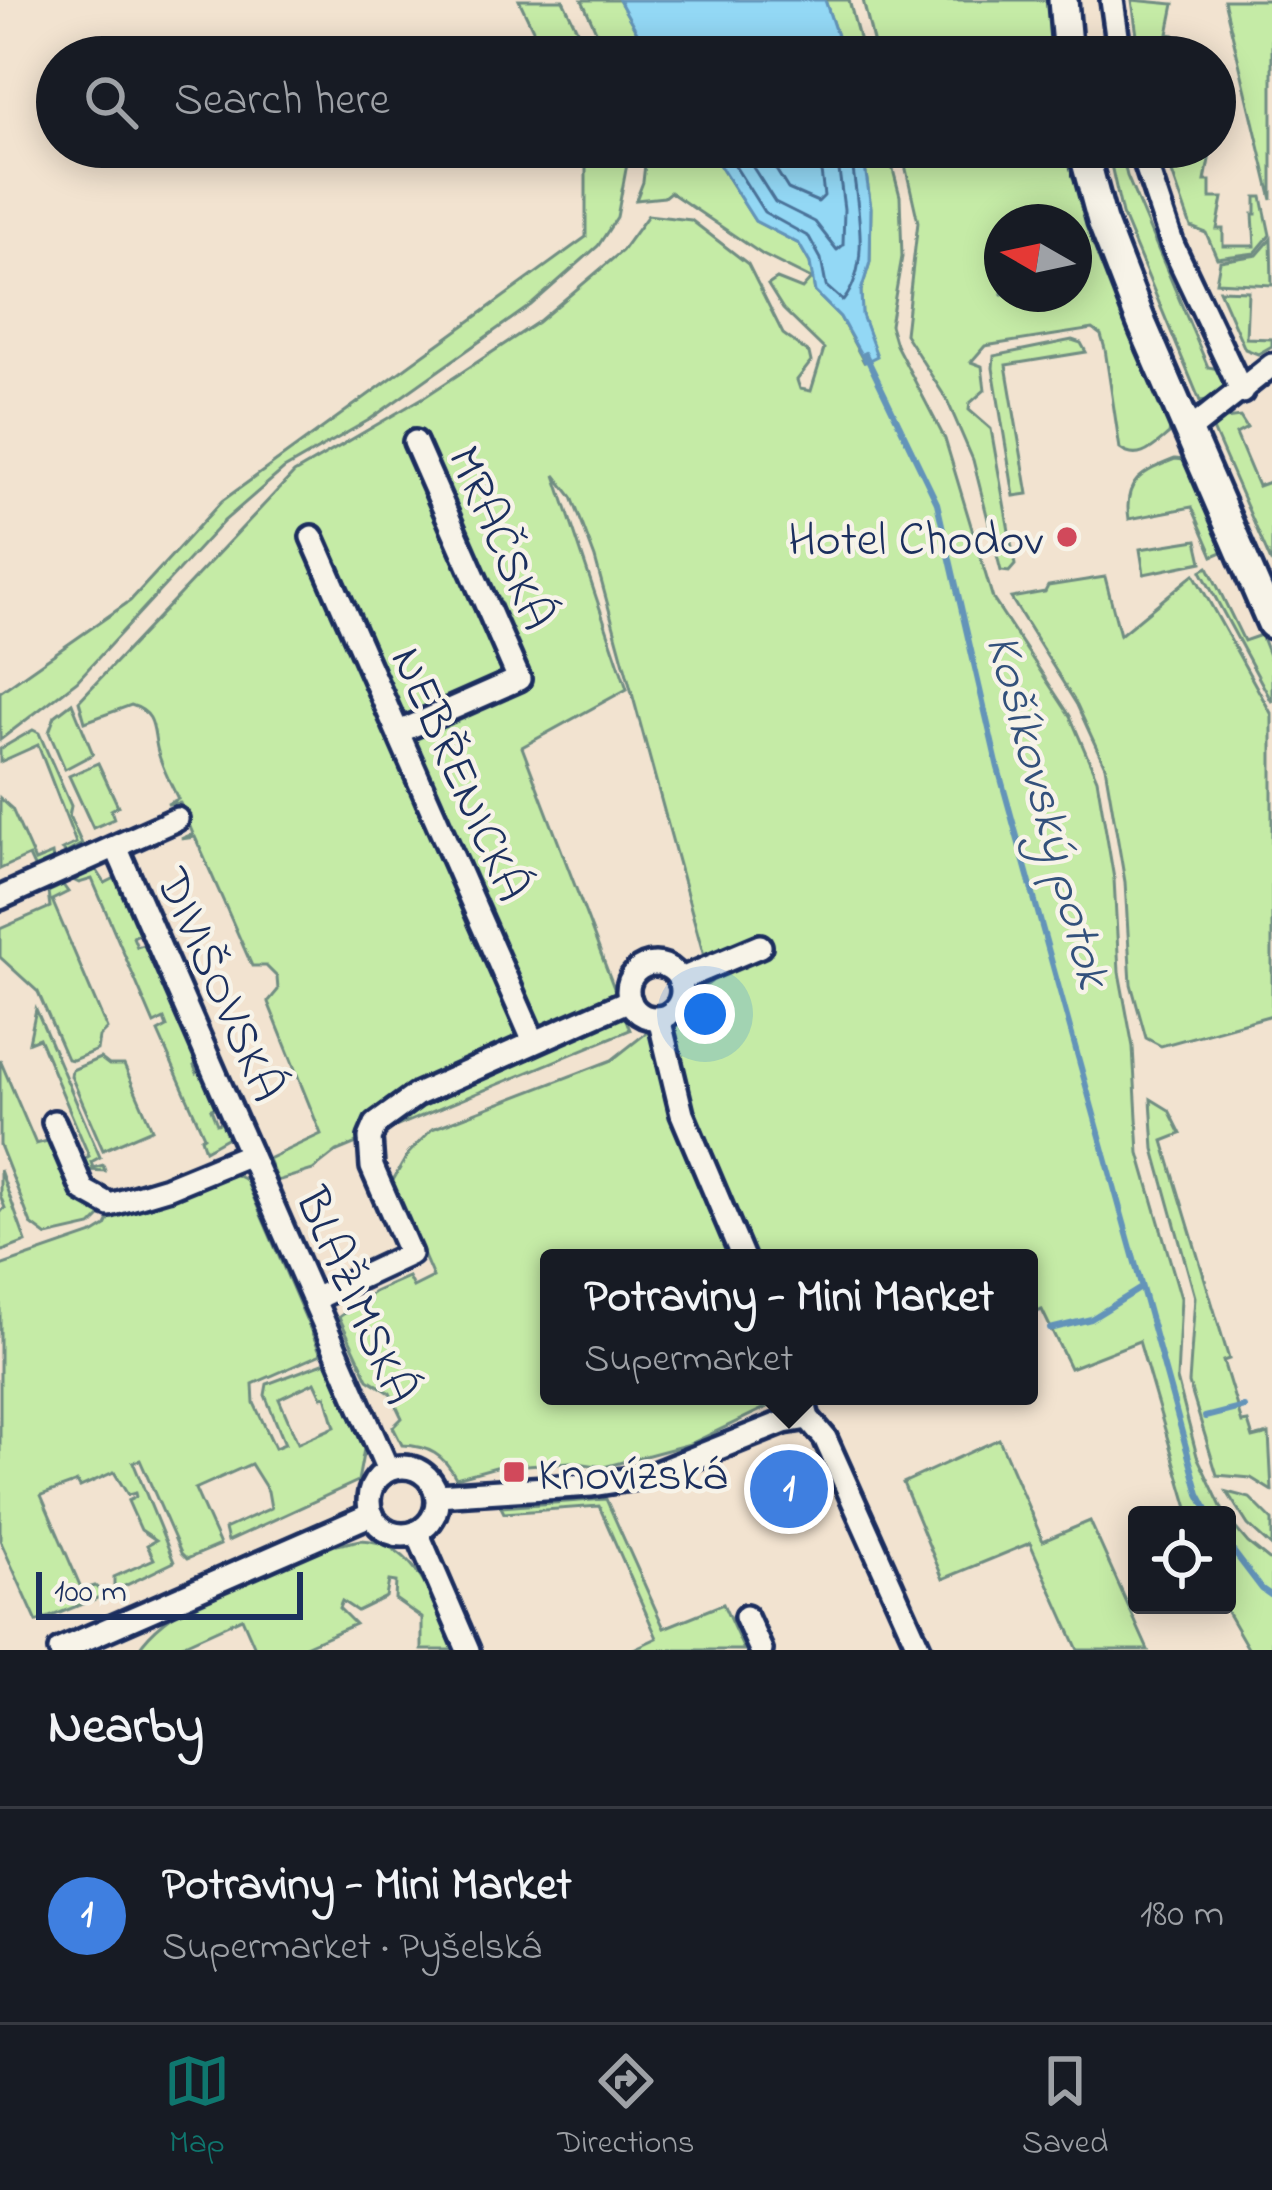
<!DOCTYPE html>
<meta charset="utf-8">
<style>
:root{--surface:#171b24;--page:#242831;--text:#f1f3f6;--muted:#9ea1a6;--line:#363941;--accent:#0f766e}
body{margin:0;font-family:"Indie Flower",sans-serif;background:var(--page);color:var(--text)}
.controls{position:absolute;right:36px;bottom:36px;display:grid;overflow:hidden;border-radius:12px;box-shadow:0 6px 30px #0003}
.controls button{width:108px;height:108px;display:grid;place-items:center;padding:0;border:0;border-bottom:3px solid var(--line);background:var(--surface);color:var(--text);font:60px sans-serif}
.compass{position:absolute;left:984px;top:204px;width:108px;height:108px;border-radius:50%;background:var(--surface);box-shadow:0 6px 30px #0003;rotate:279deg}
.scale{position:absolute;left:36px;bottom:30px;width:267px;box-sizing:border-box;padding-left:12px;border:6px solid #1b2f5e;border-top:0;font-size:33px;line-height:42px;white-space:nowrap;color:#1b2f5e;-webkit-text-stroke:9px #f7f3e8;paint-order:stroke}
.you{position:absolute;left:705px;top:1014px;width:42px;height:42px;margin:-30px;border:9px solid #fff;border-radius:50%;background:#1a73e8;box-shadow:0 0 0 18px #1a73e833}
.badge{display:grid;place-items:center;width:78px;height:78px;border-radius:50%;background:var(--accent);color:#fff;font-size:39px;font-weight:700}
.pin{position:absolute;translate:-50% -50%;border:6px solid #fff;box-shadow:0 3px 12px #0006}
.popup{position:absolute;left:540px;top:1249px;width:498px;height:156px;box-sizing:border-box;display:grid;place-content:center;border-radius:12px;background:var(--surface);filter:drop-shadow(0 3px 9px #0005);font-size:39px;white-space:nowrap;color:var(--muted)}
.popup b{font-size:45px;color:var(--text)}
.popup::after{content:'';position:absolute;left:50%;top:100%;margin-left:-24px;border:24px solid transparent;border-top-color:var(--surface)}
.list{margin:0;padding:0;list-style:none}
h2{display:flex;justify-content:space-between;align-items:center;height:156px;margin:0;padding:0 48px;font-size:51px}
h2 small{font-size:39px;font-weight:400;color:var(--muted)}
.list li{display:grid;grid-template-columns:78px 1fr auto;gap:36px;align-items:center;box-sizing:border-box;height:216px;padding:0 48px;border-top:3px solid var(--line)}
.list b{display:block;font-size:45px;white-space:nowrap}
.list p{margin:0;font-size:39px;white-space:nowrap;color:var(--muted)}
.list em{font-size:39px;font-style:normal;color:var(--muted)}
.icon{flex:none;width:66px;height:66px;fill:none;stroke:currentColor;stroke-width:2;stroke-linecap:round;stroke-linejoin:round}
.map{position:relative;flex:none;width:1272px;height:1650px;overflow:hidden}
.search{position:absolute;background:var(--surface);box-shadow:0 6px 30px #0003;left:36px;right:36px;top:36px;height:132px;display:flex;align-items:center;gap:30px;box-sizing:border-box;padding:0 42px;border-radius:66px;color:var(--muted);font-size:45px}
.sheet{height:372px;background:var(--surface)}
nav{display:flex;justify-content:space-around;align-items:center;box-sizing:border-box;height:168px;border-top:3px solid var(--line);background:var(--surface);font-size:33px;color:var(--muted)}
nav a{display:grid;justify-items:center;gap:6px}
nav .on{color:var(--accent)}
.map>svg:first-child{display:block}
.green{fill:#c5eba6;stroke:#708d82;stroke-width:3;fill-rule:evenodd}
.water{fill:#93d8f5;stroke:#6394b9;stroke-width:3}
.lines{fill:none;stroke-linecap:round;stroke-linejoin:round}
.shore{stroke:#4b739a;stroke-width:3}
.stream{stroke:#6394b9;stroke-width:6}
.minor-casing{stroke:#1b2f5e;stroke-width:30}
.major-casing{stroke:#1b2f5e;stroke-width:36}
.minor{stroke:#f7f3e8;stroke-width:21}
.major{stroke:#f7f3e8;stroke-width:27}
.poi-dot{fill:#d1495b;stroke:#f7f3e8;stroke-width:4.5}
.labels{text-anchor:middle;stroke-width:9;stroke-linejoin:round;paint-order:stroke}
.street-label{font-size:48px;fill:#1b2f5e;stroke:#f7f3e8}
.poi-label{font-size:48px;fill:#1b2f5e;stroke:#f7f3e8;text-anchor:end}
.water-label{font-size:51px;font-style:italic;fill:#33517c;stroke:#f7f3e8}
</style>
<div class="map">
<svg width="1272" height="1650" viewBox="0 0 1272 1650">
<rect width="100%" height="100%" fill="#f2e3d0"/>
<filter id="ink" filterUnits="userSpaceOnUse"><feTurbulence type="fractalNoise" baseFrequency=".00833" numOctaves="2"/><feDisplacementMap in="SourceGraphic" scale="24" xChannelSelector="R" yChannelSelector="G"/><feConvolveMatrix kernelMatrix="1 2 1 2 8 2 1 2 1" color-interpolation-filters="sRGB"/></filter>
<g filter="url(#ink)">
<g class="green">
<path d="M 519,0 L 563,0 L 590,57 L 546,57 Z"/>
<path d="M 582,0 L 619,0 L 651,57 L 608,57 Z"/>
<path d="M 825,0 L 849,0 L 864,57 L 844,57 Z"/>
<path d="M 863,0 L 1052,0 L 1056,57 L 877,57 Z"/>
<path d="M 1132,0 L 1174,4 L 1168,34 L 1174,35 L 1174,51 L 1187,52 L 1186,57 L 1140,57 Z"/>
<path d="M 1224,0 L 1272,0 L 1272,200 Z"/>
<path d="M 586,147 L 630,148 L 617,217 L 598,246 L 531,305 L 369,420 L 284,469 L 224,521 L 77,681 L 0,740 L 0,692 L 130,601 L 222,501 L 586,237 Z"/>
<path d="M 647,147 L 708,147 L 755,221 L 799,244 L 810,263 L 815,292 L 840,317 L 864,362 L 876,356 L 862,315 L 861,291 L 870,262 L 871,208 L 862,147 L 887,147 L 900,196 L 902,257 L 890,325 L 896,345 L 945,439 L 993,599 L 1070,716 L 1097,779 L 1114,879 L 1119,972 L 1133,1047 L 1139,1153 L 1181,1298 L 1177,1379 L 1197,1456 L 1225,1515 L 1190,1515 L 1139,1341 L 1070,1368 L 1042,1310 L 1029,1315 L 1029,1258 L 549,1258 L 549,1396 L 790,1396 L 690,1444 L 604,1467 L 571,1462 L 496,1467 L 456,1478 C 444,1455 429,1446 402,1445 L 393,1427 L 402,1418 L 390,1393 L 368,1379 L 339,1317 L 374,1292 L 408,1277 L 413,1287 L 433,1277 L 392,1182 L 408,1154 L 432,1129 L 612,1060 L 711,982 L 595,558 L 572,497 L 555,475 L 627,689 L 522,747 L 630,1030 L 337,1151 L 313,1170 L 277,1181 L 268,1159 L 321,1134 L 268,1002 L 278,990 L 277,977 L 266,966 L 252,966 L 195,837 L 181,839 L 193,834 L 180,803 L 167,804 L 178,799 C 171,784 162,768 158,752 C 152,731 158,713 131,705 L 85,722 L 79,701 L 294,473 L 426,396 L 538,322 L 622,251 L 648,215 L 691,220 L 748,264 L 783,334 L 809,353 L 811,362 L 797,380 L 800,389 L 811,391 L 824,349 L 783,309 L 768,285 L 777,279 L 802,289 L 811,279 L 763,255 L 670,192 L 664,197 L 636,200 L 643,182 Z"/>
<path d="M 901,147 L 1070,147 L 1171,423 L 1169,434 C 1153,447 1139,463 1120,449 L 1105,349 L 1101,335 L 1093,329 L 985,346 L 971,362 L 982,366 L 985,390 L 970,403 L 969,410 L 991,429 L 1015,565 L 1009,572 L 1001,571 L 973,460 L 947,400 L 905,334 L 918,222 ZM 1002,222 L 1074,222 L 1074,294 L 1002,294 Z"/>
<path d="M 1107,147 L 1120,147 L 1127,176 L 1208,367 L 1224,370 L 1226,392 L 1215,399 L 1200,401 L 1122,214 Z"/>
<path d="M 1163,147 L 1211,149 L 1205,181 L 1210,181 L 1210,198 L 1223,198 L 1217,229 L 1223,229 L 1223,246 L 1255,246 L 1253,214 L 1256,214 L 1256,197 L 1262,197 L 1270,235 L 1255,253 L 1217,258 L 1206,233 L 1191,227 Z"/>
<path d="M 1271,239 L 1272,285 L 1216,282 L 1220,261 L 1257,255 Z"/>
<path d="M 1219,290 L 1248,291 L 1246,338 L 1272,339 L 1272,346 L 1258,354 L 1245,349 Z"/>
<path d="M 1072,340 L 1081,343 L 1086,352 L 1006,365 L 1028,494 L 1014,496 L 993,368 L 994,356 Z"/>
<path d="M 1240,417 L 1247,428 L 1236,434 L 1258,486 L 1272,481 L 1272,564 L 1213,429 L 1225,419 Z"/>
<path d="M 1175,459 L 1184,460 L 1193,468 L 1227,550 L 1213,556 L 1192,507 L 1129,519 C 1123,481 1142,472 1175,459 Z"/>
<path d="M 1197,540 L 1202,562 L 1144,574 L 1140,549 Z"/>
<path d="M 1208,567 L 1244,641 L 1261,635 L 1272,663 L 1272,702 L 1201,571 Z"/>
<path d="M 1194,574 L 1272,715 L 1272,1015 L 1161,1046 L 1146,1038 L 1131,984 L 1125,882 L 1105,766 L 1077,705 L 1011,598 L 1045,592 L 1048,586 L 1105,577 L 1120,635 Z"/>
<path d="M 72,703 L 93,754 L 65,769 L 49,732 L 55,716 Z"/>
<path d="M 33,730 L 39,733 L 71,806 L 69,816 L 82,844 L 66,853 L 62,850 L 76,843 L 38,745 L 0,762 L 0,749 Z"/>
<path d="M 98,763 L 118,806 L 111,810 L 114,819 L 93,828 L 69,776 Z"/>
<path d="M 0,798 L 12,809 L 35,861 L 52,854 L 53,861 L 35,869 L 29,856 L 0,869 Z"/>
<path d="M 96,869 L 105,883 L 119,876 L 141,933 L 133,937 L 137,947 L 146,944 L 200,1061 L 194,1066 L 197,1073 L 203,1070 L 219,1106 L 211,1109 L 217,1124 L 226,1121 L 228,1137 L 205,1150 L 201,1138 L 204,1136 L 158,1032 L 167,1027 L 164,1019 L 154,1024 L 92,879 L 79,883 L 73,880 Z"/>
<path d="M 63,885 L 68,892 L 52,900 L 107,1029 L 99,1037 L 97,1050 L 73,1060 L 67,1059 L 38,992 L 0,957 L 0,929 L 50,907 L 48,892 Z"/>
<path d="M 36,1009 L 100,1157 L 91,1162 L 93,1168 L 103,1165 L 105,1171 L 86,1170 L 78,1162 L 89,1156 L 39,1038 L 29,1042 Z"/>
<path d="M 100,1058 L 109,1065 L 124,1065 L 152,1129 L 103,1150 L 71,1076 L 72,1070 Z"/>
<path d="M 0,1060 L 36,1144 L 51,1140 L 82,1203 L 104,1213 L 91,1226 L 47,1236 L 31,1224 L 0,1145 Z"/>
<path d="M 1151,1099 L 1169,1110 L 1181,1134 L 1163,1141 L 1229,1359 L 1223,1361 L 1242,1423 L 1248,1422 L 1253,1438 L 1269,1434 L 1272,1491 L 1251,1478 L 1217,1475 L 1189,1383 L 1195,1297 L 1154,1149 Z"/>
<path d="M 0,1170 L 26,1242 L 0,1252 L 0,1211 L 5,1208 L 0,1195 Z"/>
<path d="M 230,1172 L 246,1180 L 321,1354 L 253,1384 L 254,1403 L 275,1448 L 285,1444 L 265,1395 L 267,1384 L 326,1362 L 364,1449 L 358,1481 L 228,1541 L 225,1529 L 271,1508 L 268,1491 L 251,1464 L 195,1489 L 220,1545 L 187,1559 L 181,1553 L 140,1460 L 133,1462 L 174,1562 L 114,1591 L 114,1577 L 154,1559 L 147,1545 L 156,1540 L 141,1530 L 128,1501 L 136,1497 L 135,1493 L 128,1495 L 114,1472 L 80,1487 L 77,1482 L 41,1495 L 82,1590 L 95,1586 L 105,1595 L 37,1622 L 0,1540 L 0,1266 L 93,1234 L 106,1226 L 113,1212 L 151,1204 ZM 315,1382 L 322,1397 L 326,1396 L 335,1427 L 298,1443 L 279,1399 Z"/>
<path d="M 999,1439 L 1043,1541 L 1090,1521 L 1148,1650 L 1078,1650 L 1030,1543 L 943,1579 L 903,1483 Z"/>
<path d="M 1227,1492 L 1250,1498 L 1272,1520 L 1272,1547 L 1248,1525 Z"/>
<path d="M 606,1499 L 664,1628 L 723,1604 L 744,1650 L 631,1650 L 657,1638 L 599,1506 L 504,1513 L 501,1507 Z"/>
<path d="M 1227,1518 L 1248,1543 L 1272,1562 L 1272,1650 L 1249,1650 L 1223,1605 L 1227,1605 Z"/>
<path d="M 361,1540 C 420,1542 433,1605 453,1650 L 422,1650 L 422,1618 L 395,1599 L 396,1582 L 389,1581 L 386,1597 L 357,1611 L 342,1601 L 339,1608 L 355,1624 L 296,1650 L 256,1650 L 242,1618 L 171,1650 L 138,1650 C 173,1596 277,1566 335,1541 L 337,1545 Z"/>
</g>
<g class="water">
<path d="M 619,0 L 825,0 L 844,57 L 651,57 Z"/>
<path d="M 708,147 L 862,147 L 871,207 L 870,262 L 861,291 L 862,315 L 877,356 L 865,362 L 840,317 L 815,292 L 810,263 L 799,244 L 755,221 Z"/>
</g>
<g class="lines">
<g class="shore">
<path d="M 723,147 L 764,212 L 809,237 L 821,259 L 826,286 L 843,301 C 875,262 853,193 851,147"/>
<path d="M 740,147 L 775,202 L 815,222 L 837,250 L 843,245 L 844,209 L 836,147"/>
<path d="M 762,147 L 788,189 L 818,202 L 824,196 L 818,147"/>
</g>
<g class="stream">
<path d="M 865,354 L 937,503 L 998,768 L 1199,1494 L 1210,1515"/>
<path d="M 1050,1329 L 1091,1319 L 1141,1288"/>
<path d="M 1205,1417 L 1244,1407"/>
<path d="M 1227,1543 L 1262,1589 L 1272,1596"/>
</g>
<g class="minor-casing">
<g id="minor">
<path d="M 1112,0 L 1120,57"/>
<path d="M 1140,147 L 1173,246 L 1242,392"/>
<path d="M 1190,430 L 1272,365"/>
<path d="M 312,537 L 534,1042"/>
<path d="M 399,732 L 519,679 L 415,442"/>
<path d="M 116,847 L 388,1470"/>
<path d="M 0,898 L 177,819"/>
<circle cx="655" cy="991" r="27"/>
<path d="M 679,980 L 760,946"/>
<path d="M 659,1018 L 682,1114 L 743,1258"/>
<path d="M 54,1122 L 83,1190 L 110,1205 L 167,1188 L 250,1154"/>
<path d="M 314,1299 L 410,1254 L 372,1167 L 370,1138 L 376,1124 L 416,1095 L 630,1000"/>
<path d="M 802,1396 L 808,1418 L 825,1438 L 920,1650"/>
<circle cx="403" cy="1501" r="34"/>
<path d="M 437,1495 L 592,1485 L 649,1476 L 784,1422 L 808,1418"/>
<path d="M 417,1532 L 468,1650"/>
<path d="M 746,1617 L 761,1650"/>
<path d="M 60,1650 L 372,1514"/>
</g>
</g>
<g class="major-casing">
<g id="major">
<path d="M 1063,0 L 1068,57"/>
<path d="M 1082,147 L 1102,221 L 1142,324 L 1272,624"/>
</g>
</g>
<use href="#minor" class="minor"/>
<use href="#major" class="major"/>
</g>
</g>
<g class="poi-dot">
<circle cx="1067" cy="537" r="12"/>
<rect x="502" y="1460" width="24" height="24" rx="6"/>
</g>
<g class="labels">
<g class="street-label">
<text transform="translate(503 537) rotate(66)" y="17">MRAČSKÁ</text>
<text transform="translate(462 773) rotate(66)" y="17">NEBŘENICKÁ</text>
<text transform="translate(222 984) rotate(66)" y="17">DIVIŠOVSKÁ</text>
<text transform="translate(358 1295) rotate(66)" y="17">BLAŽIMSKÁ</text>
</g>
<g class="poi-label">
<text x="1043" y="554">Hotel Chodov</text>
<text x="538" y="1489" text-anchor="start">Knovízská</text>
</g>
<g class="water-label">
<text transform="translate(1051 810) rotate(75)" y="18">Košíkovský potok</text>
</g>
</g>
</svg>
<div class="controls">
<button><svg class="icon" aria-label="locate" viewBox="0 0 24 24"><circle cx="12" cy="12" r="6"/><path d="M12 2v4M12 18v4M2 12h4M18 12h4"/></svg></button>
</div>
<svg class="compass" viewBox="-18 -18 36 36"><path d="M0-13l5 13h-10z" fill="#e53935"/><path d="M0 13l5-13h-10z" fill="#9ea1a6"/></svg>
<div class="scale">100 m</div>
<div class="you"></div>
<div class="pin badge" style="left:789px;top:1489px;background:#3f7fe0">1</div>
<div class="popup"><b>Potraviny - Mini Market</b>Supermarket</div>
<div class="search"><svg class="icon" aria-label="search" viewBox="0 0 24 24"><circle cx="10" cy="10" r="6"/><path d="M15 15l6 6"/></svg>Search here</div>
</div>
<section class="sheet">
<h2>Nearby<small></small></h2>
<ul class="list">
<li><span class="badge" style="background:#3f7fe0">1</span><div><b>Potraviny - Mini Market</b><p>Supermarket · Pyšelská</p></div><em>180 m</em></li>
</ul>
</section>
<nav>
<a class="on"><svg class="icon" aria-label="map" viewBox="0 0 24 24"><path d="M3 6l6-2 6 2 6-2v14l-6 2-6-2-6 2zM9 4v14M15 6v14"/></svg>Map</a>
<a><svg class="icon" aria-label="directions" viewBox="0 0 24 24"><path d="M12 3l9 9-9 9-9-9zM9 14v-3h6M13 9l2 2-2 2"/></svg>Directions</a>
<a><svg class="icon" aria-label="saved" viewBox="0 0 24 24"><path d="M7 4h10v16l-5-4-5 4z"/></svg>Saved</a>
</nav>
